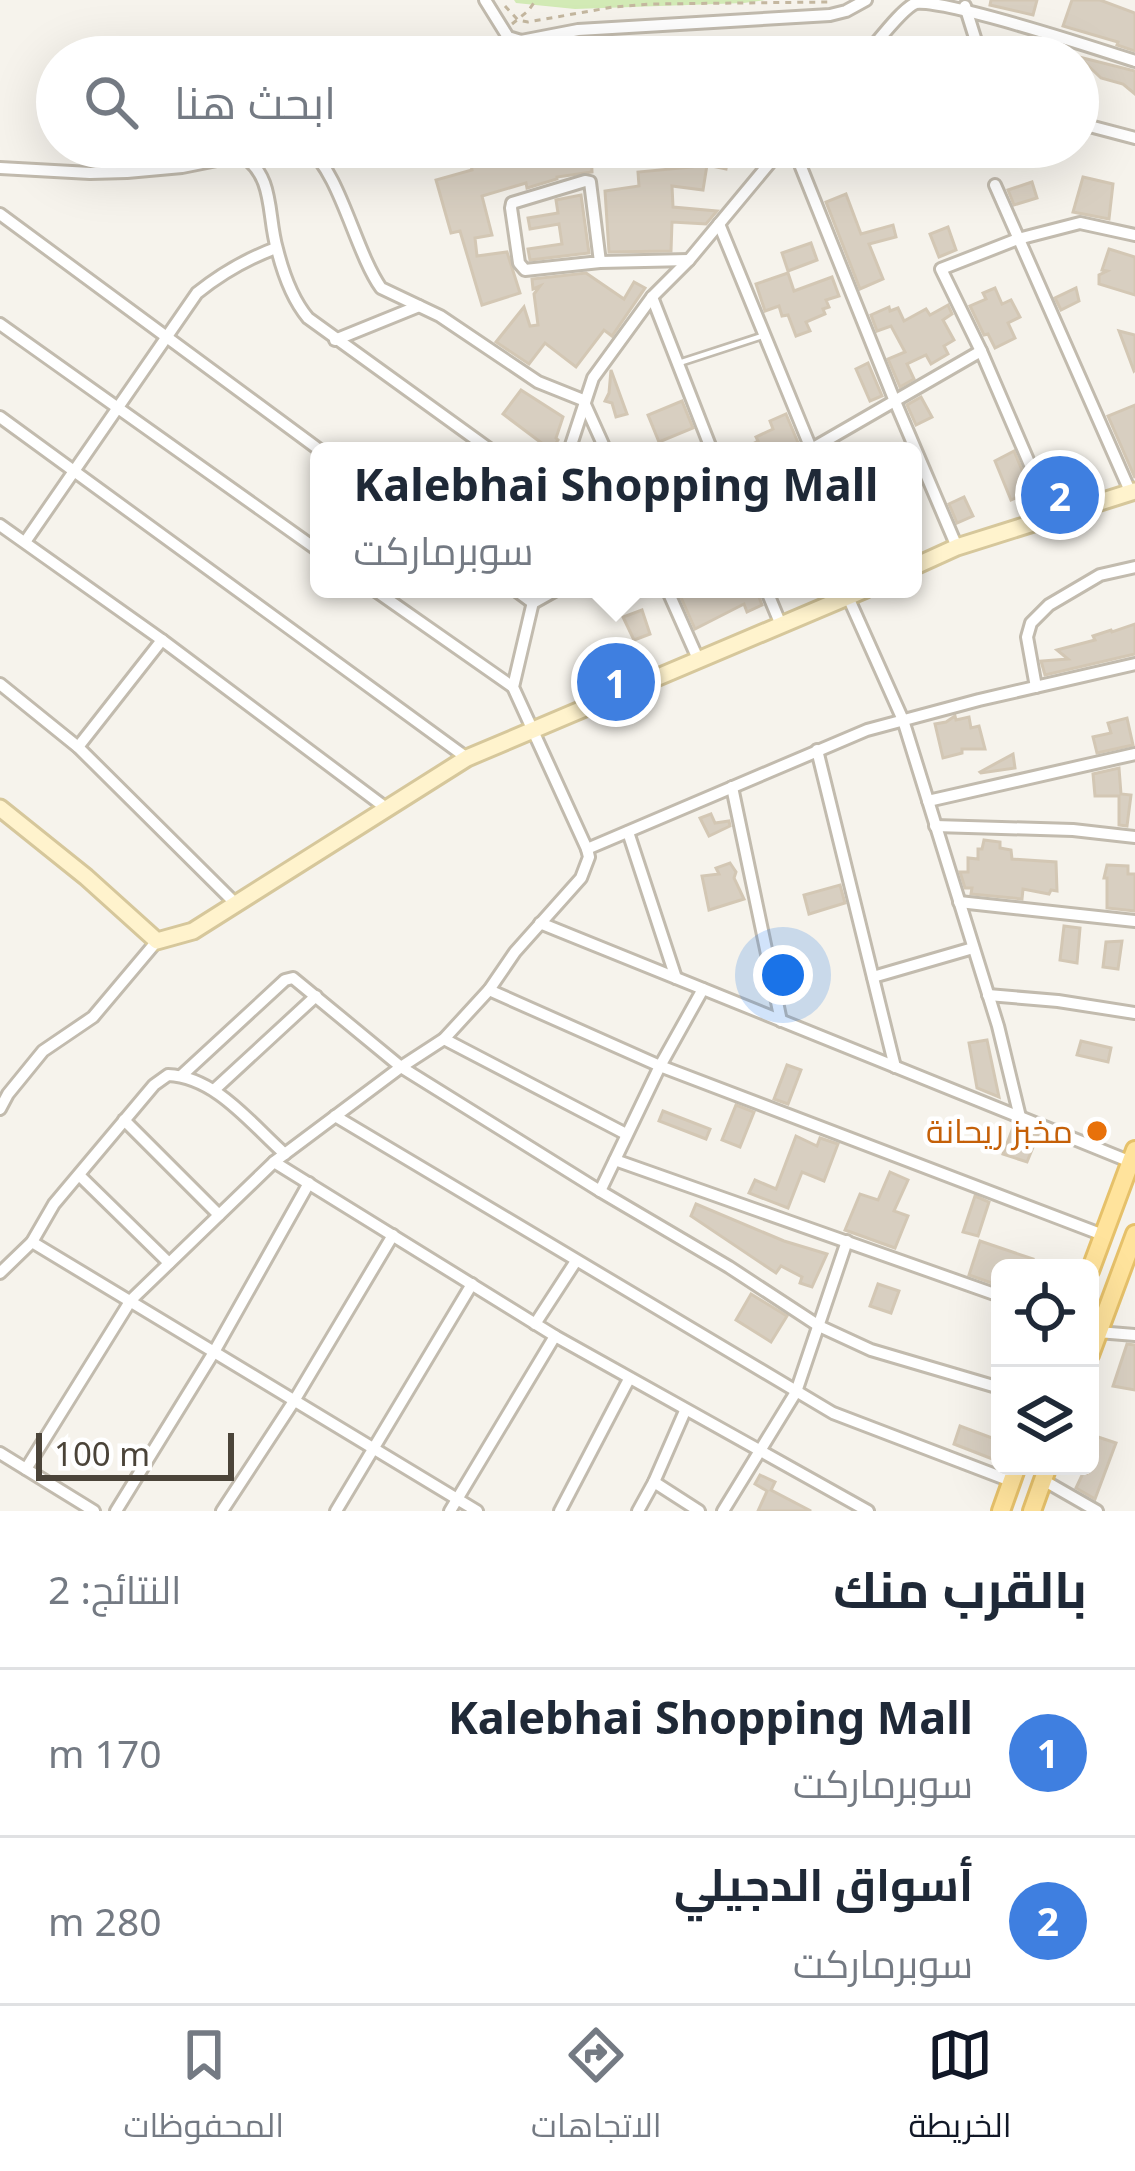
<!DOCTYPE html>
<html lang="ar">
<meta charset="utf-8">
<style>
:root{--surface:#fff;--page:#f2f2f3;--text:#1f2937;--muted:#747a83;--line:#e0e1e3;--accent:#111827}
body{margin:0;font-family:"Noto Sans",Cairo,sans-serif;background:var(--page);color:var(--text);direction:rtl}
.controls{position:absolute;right:36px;bottom:36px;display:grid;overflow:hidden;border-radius:18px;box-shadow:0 12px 48px #0002}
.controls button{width:108px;height:108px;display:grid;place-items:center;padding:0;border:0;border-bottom:3px solid var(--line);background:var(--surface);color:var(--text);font:60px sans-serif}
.scale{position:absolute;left:36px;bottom:30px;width:198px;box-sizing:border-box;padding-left:12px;border:6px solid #4b4439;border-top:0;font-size:33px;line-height:42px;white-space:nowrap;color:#4b4439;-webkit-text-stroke:9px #fff;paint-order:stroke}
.you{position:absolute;left:783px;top:975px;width:42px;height:42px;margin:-30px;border:9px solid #fff;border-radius:50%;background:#1a73e8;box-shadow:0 0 0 18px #1a73e833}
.badge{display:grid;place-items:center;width:78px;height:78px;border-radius:50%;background:var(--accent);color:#fff;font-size:39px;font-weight:700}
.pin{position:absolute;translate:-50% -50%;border:6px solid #fff;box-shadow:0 3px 12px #0006}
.popup{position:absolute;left:310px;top:442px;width:612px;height:156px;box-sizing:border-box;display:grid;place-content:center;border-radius:18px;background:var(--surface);filter:drop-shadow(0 3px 9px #0005);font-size:39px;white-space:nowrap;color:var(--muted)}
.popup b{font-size:45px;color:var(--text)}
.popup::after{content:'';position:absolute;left:50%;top:100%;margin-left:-24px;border:24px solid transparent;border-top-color:var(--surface)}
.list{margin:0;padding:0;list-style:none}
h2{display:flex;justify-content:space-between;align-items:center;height:156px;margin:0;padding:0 48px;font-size:51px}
h2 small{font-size:39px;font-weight:400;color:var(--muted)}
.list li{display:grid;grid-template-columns:78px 1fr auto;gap:36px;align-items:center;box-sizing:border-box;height:168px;padding:0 48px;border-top:3px solid var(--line)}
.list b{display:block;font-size:45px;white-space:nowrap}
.list p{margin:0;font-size:39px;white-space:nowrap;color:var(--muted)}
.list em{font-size:39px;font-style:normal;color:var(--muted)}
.icon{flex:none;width:66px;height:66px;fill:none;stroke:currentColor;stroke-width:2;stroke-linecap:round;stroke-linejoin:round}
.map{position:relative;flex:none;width:1135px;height:1511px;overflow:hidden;direction:ltr}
.search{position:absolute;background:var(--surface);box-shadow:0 12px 48px #0002;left:36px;right:36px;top:36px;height:132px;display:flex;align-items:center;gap:30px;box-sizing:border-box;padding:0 42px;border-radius:66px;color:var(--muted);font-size:45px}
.sheet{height:492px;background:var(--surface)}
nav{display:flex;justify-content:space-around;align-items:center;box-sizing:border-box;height:168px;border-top:3px solid var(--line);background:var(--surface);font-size:33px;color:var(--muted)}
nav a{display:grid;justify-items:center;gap:6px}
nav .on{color:var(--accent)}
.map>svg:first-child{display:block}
.green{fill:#d2eab5}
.building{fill:#d8cfc1;stroke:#d3c7b4;stroke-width:3}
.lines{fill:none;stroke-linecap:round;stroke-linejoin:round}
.lane-casing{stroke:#c2bbae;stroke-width:10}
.street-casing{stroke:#c2bbae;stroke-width:16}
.secondary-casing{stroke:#d6c79b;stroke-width:21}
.primary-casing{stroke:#e6c16a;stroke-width:22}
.path{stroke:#c4b79f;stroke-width:3;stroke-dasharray:6 6;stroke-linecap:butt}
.lane{stroke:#fff;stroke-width:4.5}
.street{stroke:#fff;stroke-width:10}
.secondary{stroke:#fff3cd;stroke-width:15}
.primary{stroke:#ffe39c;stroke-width:16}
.food-dot{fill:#e8710a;stroke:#fff;stroke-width:4.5}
.labels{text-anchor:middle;stroke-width:9;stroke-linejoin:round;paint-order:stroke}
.food-label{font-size:33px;fill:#c56008;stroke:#fff;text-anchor:end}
</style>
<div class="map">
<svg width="1135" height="1511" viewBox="0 0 1135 1511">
<rect width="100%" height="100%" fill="#f6f3ec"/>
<path class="green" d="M 514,0 L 765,0 L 744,3 L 575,9 L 516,3 Z"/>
<g class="building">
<path d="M 991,0 L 1037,0 L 1033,15 L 990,5 Z"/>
<path d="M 1072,0 L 1100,0 L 1135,13 L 1135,51 L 1117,45 L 1118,42 L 1063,26 Z"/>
<path d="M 1079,57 L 1135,71 L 1135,94 L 1123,84 L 1101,78 Z"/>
<path d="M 467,147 L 507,147 L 510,163 L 559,158 L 559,153 L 580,152 L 580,147 L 591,147 L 592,172 L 557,177 L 557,179 L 527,188 L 526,183 L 482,196 L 492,235 L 475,238 L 477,256 L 507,252 L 520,293 L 482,305 L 460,231 L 451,233 L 436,180 L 472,170 Z"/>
<path d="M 666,147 L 730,147 L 726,169 L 707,165 L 703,190 L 672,186 L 673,207 L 717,211 L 706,224 L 672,222 L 671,251 L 609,252 L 605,191 L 639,186 L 638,172 L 692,167 L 692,157 L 666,155 Z"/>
<path d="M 1083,177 L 1113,184 L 1109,219 L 1073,212 Z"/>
<path d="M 1032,182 L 1037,198 L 1014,205 L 1008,190 Z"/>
<path d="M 846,194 L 861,234 L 893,225 L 896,237 L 869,244 L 883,279 L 860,289 L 826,202 Z"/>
<path d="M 581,195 L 589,253 L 530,260 L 528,249 L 562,244 L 559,224 L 530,229 L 528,218 L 558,213 L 556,200 Z"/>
<path d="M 948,227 L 956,250 L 939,257 L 930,234 Z"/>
<path d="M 811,243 L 817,260 L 788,271 L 782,253 Z"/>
<path d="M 1109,249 L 1135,257 L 1135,295 L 1099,284 L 1099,275 L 1107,271 L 1102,270 Z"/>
<path d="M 586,273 L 624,299 L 634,282 L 645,288 L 612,336 L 604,330 L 576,367 L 545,343 L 529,364 L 496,342 L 524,307 L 530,326 L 538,325 L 534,294 L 540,286 L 533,289 L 532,279 Z"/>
<path d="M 788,273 L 794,291 L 832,277 L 839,296 L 826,300 L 829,307 L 823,309 L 825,314 L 806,322 L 810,331 L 796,336 L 788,315 L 782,316 L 779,306 L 765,311 L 756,284 Z"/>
<path d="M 995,288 L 1002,304 L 1011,300 L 1020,317 L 1008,323 L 1015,338 L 995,348 L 988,334 L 984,335 L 970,306 L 986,299 L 983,293 Z"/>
<path d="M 1076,288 L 1079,301 L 1061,310 L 1055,298 Z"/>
<path d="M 948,305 L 952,314 L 943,320 L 954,340 L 944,346 L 948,354 L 931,364 L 926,355 L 907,364 L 914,379 L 900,387 L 888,359 L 905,352 L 891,326 L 877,331 L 871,315 L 889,307 L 890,311 L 898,308 L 904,321 L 926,309 L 930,315 Z"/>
<path d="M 1119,331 L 1135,335 L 1135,370 L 1134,371 Z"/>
<path d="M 868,363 L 882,396 L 870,401 L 856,369 Z"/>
<path d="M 611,370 L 627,414 L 616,417 L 612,403 L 605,401 L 609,393 Z"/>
<path d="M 521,390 L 563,417 L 556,438 L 558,440 L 551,450 L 503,414 Z"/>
<path d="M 921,397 L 932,417 L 916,425 L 907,405 Z"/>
<path d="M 682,401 L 693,428 L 659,442 L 648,415 Z"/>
<path d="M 1135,405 L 1135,478 L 1108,416 Z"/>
<path d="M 786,414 L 799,445 L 787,451 L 783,445 L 770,451 L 740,451 L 758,441 L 756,437 L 773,429 L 770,421 Z"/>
<path d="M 1014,451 L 1031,491 L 1011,500 L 995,461 Z"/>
<path d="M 964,497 L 973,516 L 957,523 L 949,504 Z"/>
<path d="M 688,589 L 756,589 L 762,605 L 747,612 L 744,604 L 695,629 L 679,593 Z"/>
<path d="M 642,610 L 650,634 L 634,640 L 623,617 Z"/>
<path d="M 1135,624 L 1135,654 L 1045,675 L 1041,661 L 1068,659 L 1057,650 L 1095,640 L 1093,636 L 1111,630 L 1112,632 Z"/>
<path d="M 955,716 L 956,720 L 969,717 L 971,728 L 979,726 L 985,749 L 962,749 L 962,753 L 943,758 L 935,724 L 946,722 Z"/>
<path d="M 1127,718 L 1133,745 L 1097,753 L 1093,737 L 1111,733 L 1108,723 Z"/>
<path d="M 1013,754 L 1015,768 L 981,773 L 980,772 Z"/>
<path d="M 1119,768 L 1121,794 L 1131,795 L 1127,826 L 1119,825 L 1119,796 L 1095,796 L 1093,774 Z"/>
<path d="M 711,814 L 715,823 L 729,821 L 730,826 L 709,836 L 700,818 Z"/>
<path d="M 984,840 L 1000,842 L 1000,848 L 1011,850 L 1012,859 L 1056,862 L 1057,891 L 1051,890 L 1049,894 L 1023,889 L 1022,899 L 971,894 L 972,888 L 965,888 L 960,872 L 968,872 L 968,858 L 978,859 L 978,849 L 982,849 Z"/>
<path d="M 730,863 L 736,872 L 734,878 L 744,899 L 709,910 L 702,876 L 719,874 L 716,868 Z"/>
<path d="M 1107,865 L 1128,866 L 1128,874 L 1135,874 L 1135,911 L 1107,908 L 1107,878 L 1104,878 Z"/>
<path d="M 840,885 L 845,903 L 809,914 L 804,895 Z"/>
<path d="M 1064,926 L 1080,928 L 1077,963 L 1060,960 Z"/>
<path d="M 1122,941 L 1118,969 L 1103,967 L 1106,942 Z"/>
<path d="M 987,1040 L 999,1097 L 977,1088 L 969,1043 Z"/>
<path d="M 1081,1041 L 1111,1048 L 1108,1062 L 1077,1055 Z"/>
<path d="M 787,1065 L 801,1070 L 788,1104 L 774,1099 Z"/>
<path d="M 736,1105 L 754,1112 L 740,1147 L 722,1140 Z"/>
<path d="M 663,1111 L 710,1129 L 706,1139 L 659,1121 Z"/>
<path d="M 1014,1125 L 1038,1135 L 1027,1162 L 1003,1154 Z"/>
<path d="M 796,1136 L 817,1146 L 820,1138 L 838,1144 L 824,1181 L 802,1172 L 788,1208 L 749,1193 L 755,1180 L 776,1189 Z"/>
<path d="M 890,1172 L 908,1180 L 894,1211 L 908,1216 L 895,1248 L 845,1230 L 860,1194 L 878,1200 Z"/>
<path d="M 975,1196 L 989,1202 L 978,1236 L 963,1232 Z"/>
<path d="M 696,1204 L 784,1241 L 827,1254 L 812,1287 L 800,1283 L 802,1277 L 781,1266 L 776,1273 L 691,1216 Z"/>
<path d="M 980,1241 L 1033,1259 L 1030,1268 L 1000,1268 L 1000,1286 L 969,1275 Z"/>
<path d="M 878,1284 L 899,1291 L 891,1313 L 870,1306 Z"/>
<path d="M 751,1294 L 787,1316 L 771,1342 L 736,1320 Z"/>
<path d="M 1127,1344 L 1135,1345 L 1135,1390 L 1113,1386 Z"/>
<path d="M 998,1420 L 1000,1447 L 995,1460 L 954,1444 L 960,1426 L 992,1438 Z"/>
<path d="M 1098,1437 L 1116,1443 L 1095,1499 L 1076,1488 L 1084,1471 L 1087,1473 L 1090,1466 Z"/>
<path d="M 760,1475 L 775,1482 L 771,1490 L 811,1511 L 758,1511 L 767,1491 L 755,1484 Z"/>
</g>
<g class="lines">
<g class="lane-casing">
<g id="lane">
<path d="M 498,57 L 518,44"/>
<path d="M 679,363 L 765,335"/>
</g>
</g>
<g class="street-casing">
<g id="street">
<path d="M 485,0 L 508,37 L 521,41 L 578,30 L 830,15 L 846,11 L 866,0"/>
<path d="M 965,6 L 981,57"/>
<path d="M 864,57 C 876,44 902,8 916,3 C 948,0 1095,48 1135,61"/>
<path d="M 1078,123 L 1135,138"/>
<path d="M 307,147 C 340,172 355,251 381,288 L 440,316 L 538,382 L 583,400 L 606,451"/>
<path d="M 793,147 L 894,399 L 957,547"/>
<path d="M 242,155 L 278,147"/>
<path d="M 0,168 L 90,173 L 127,172 L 182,167 L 242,155 C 275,177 267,215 277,249 C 283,273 292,299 308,318 L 492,451"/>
<path d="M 995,185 L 1130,491"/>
<path d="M 0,214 L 321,451"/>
<path d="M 719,224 L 812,451"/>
<path d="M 600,262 L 590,182 L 585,181 L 512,203 L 511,208 L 519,263 L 525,270 L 600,262 L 689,260"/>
<path d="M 652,297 L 712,451"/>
<path d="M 0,324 L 319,551"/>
<path d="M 335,340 L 419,306"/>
<path d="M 0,417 L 467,758"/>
<path d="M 569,451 L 593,378 L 652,297 L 689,260 L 783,147"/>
<path d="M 808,451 L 981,351"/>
<path d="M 1052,516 L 981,351 L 941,269 L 1018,239 L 1080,223 L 1135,235"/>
<path d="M 0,525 L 162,640 L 386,808"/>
<path d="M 25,542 L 197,293 C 222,273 246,259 276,248"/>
<path d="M 373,589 L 513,687"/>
<path d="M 514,589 L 533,603 L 558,589"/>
<path d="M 667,589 L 698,659"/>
<path d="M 766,589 L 781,625"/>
<path d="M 848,597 L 903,720 L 998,1026 L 1020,1117"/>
<path d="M 0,684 L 78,747 L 235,903"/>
<path d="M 1036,687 L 1027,637 L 1031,623 L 1049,605 L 1100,575 L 1135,567"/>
<path d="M 78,747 L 162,640"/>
<path d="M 817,750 L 895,1067"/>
<path d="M 732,787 L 781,1021"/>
<path d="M 928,801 L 1135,754"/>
<path d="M 935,826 L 1073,830 L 1135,837"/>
<path d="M 628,832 L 676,978"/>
<path d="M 587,849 L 867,730 L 979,700 L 1135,664"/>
<path d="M 959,902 L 1135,921"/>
<path d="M 540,923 L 1131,1162"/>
<path d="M 873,977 L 973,948"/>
<path d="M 489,990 L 660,1066 L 1103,1235"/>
<path d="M 988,995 L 1058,1001 L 1135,1013"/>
<path d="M 444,1039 L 626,1134"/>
<path d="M 181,1076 L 285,980 L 293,978 L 401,1067 L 600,1191 L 729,1267 L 819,1326 L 871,1350 L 1000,1388"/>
<path d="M 214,1090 L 316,996"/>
<path d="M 0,1109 L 8,1094 L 43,1051 L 93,1017 L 157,941"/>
<path d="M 335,1116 L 833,1413 L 1011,1481"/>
<path d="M 124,1120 L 219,1215"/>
<path d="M 615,1160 L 1000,1296"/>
<path d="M 274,1162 L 555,1336 L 868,1511"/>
<path d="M 79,1175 L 169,1263"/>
<path d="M 600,1191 L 660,1066 L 703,989"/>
<path d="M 32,1242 L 477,1511"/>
<path d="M 0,1273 L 32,1242 L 54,1204 L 154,1085 L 168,1075 C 216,1077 251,1124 285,1154"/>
<path d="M 535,1324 L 576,1261"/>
<path d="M 1098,1332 L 1135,1335"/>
<path d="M 0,1453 L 94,1511"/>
<path d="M 26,1469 L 131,1300 L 274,1162 L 401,1067 L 444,1039 L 489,990 L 515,952 L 581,878 L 589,857 L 587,849 L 513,687 L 536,589"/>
<path d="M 1043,1480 L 1097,1511"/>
<path d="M 654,1482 L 699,1511"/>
<path d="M 116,1511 L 214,1352 L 309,1183"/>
<path d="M 222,1511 L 294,1401 L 393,1235"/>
<path d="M 336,1511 L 472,1284"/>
<path d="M 450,1511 L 555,1336"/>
<path d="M 560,1511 L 629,1379"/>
<path d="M 638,1511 L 654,1482 L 685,1411"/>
<path d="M 723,1511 L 796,1392 L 847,1241"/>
</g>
</g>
<g class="secondary-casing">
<g id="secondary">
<path d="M 913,567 L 957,547 L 1135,491"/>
<path d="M 0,808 L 86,877 L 157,941 L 193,931 L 467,758 L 866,589"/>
</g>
</g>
<g class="primary-casing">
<g id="primary">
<path d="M 1090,1271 L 1135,1150"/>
<path d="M 1090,1355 L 1135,1234"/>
<path d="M 1001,1511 L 1017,1466"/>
<path d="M 1032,1511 L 1048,1466"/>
</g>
</g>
<g class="path">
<path d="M 505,6 L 518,20 L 528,22 L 613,7 L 650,4 L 829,2"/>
<path d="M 512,24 L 528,11 L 536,0"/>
</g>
<use href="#lane" class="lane"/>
<use href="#street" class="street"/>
<use href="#secondary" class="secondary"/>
<use href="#primary" class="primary"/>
</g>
<circle class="food-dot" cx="1097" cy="1131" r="12"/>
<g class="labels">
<g class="food-label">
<text x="1073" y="1143">مخبز ريحانة</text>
</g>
</g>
</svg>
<div class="controls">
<button><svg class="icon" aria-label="locate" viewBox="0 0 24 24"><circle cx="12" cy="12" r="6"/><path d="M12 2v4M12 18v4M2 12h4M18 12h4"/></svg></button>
<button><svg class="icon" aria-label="layers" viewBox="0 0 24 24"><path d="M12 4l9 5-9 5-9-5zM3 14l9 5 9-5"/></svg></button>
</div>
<div class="scale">100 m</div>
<div class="you"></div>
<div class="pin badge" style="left:616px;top:682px;background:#3f7fe0">1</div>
<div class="popup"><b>Kalebhai Shopping Mall</b>سوبرماركت</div>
<div class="pin badge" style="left:1060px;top:495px;background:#3f7fe0">2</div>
<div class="search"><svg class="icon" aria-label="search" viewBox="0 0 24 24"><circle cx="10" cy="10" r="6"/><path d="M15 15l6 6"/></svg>ابحث هنا</div>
</div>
<section class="sheet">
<h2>بالقرب منك<small>النتائج: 2</small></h2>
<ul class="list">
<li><span class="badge" style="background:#3f7fe0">1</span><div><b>Kalebhai Shopping Mall</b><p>سوبرماركت</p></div><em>170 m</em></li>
<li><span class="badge" style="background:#3f7fe0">2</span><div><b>أسواق الدجيلي</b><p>سوبرماركت</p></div><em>280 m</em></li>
</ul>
</section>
<nav>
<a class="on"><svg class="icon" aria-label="map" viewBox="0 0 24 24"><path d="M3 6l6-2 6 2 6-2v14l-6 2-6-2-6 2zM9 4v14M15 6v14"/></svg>الخريطة</a>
<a><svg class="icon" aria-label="directions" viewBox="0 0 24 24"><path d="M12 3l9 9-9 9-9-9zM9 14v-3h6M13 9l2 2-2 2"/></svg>الاتجاهات</a>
<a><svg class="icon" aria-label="saved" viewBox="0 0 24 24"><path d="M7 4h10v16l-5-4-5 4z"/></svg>المحفوظات</a>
</nav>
